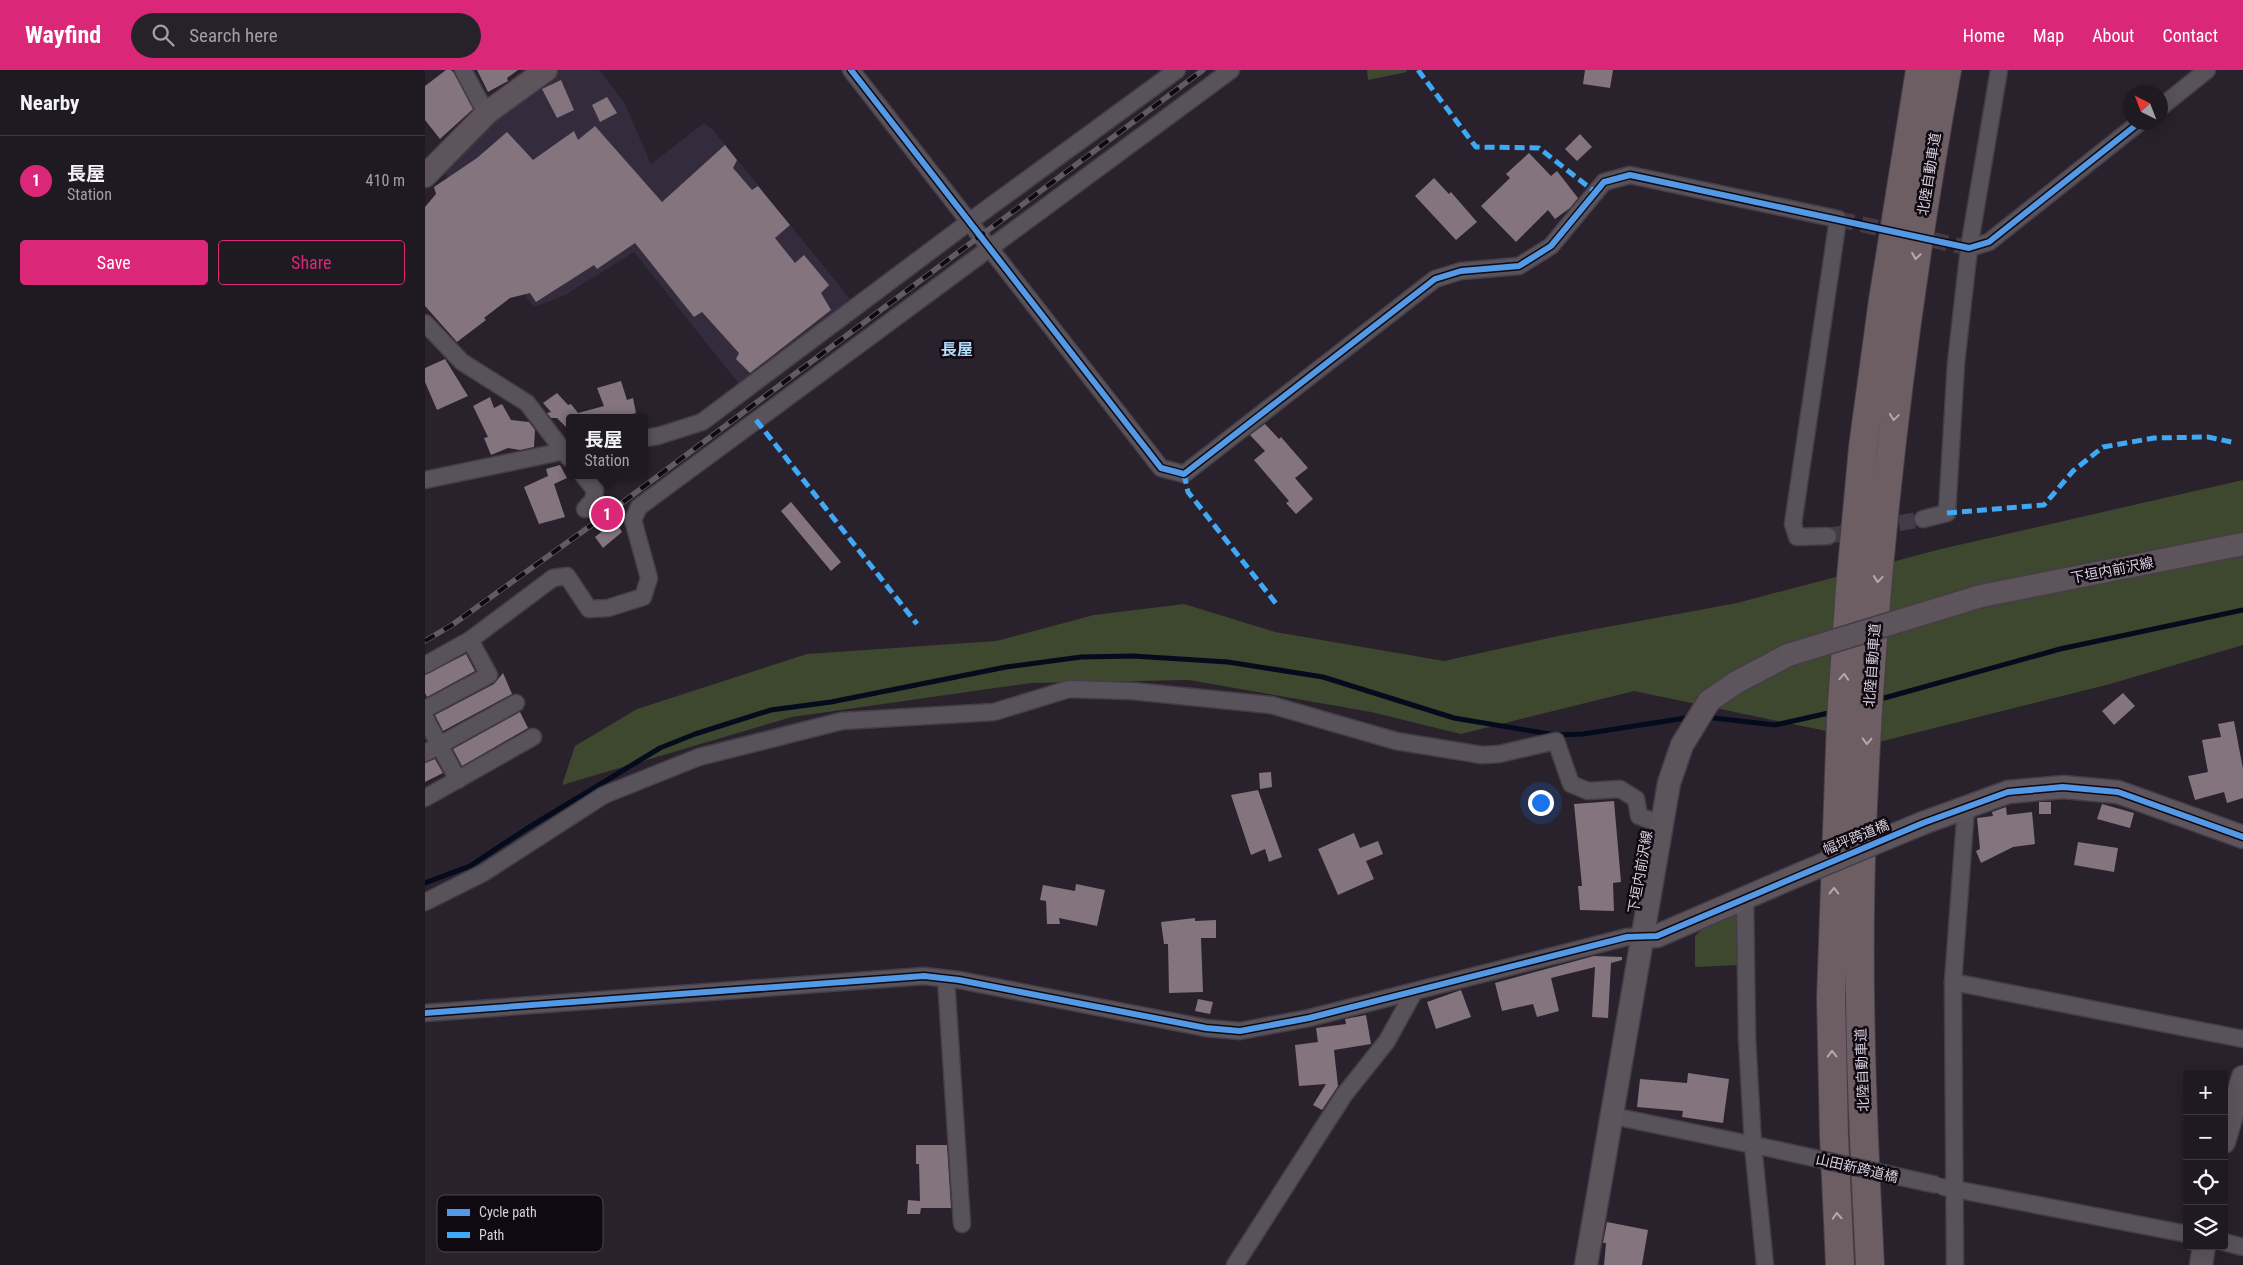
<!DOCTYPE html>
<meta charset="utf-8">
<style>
:root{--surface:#1f1921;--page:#27222a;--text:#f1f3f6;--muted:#a1a0a5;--line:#3c383f;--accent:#db2777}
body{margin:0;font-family:"Roboto Condensed","Noto Sans JP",sans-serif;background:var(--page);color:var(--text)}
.controls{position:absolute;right:15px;bottom:15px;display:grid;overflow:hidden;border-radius:5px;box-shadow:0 5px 20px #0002}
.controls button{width:45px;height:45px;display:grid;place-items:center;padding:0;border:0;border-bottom:1px solid var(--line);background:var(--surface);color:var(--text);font:25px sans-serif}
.compass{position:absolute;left:1698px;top:15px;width:45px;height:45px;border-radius:50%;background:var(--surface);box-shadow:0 5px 20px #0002;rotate:318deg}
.you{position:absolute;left:1115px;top:732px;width:18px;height:18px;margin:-12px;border:4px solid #fff;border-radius:50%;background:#1a73e8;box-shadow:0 0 0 8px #1a73e833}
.badge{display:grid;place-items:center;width:32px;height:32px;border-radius:50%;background:var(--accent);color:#fff;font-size:16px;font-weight:700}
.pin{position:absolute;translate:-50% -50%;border:2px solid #fff;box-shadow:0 1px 5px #0006}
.popup{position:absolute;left:141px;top:344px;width:82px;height:65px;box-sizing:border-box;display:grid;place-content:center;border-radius:5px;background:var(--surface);filter:drop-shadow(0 1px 4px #0005);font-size:16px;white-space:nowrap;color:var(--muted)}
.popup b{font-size:19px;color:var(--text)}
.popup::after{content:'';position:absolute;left:50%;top:100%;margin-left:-10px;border:10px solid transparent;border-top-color:var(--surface)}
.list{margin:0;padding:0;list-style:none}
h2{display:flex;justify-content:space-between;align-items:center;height:65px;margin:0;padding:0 20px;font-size:21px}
h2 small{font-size:16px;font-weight:400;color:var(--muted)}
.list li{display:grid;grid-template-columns:32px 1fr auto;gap:15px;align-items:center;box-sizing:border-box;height:90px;padding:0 20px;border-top:1px solid var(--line)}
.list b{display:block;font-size:19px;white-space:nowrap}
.list p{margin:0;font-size:16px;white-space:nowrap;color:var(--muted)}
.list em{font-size:16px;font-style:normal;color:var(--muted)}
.actions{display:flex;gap:10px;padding:15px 20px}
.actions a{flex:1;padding:11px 0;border:1px solid var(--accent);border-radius:5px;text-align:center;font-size:18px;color:var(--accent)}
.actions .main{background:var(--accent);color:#fff}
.icon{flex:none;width:28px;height:28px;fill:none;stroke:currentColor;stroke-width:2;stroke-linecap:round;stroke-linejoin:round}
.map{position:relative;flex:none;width:1818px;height:1195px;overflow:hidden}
header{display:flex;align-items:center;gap:30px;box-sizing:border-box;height:70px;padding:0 25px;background:var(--accent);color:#fff}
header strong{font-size:24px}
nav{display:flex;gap:28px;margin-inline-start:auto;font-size:18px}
.search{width:350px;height:45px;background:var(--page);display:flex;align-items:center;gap:12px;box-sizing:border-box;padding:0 18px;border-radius:28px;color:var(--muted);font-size:19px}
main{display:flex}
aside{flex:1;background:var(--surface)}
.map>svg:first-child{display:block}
.industrial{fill:#342c3c}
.green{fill:#3d482e}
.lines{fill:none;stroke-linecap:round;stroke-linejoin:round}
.stream{stroke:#040b1d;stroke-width:5}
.building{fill:#83747e}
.street-tunnel{stroke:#433b47;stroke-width:16;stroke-dasharray:16 8;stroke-linecap:butt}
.street-casing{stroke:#453e48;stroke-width:19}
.secondary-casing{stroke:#453e48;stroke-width:25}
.highway-casing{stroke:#453e48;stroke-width:30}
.street{stroke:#58525b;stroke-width:16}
.secondary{stroke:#5d545c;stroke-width:22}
.highway{stroke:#6d5e63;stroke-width:28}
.rail-casing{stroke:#615c64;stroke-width:5.5}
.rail{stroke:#0f0912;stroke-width:4;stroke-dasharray:11;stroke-linecap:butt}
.street-bridge-casing{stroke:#453e48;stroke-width:19;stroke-linecap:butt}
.secondary-bridge-casing{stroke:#453e48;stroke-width:25;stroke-linecap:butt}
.street-bridge{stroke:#58525b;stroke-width:16}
.secondary-bridge{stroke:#5d545c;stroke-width:22}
.quiet{stroke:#3fa9f5;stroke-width:5;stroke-dasharray:10 5;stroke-linecap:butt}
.cycleway-casing{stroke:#0f0912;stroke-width:9}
.cycleway{stroke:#5399e6;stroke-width:6}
.oneway{stroke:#b3a8b3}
.labels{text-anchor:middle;stroke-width:5;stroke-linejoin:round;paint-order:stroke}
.street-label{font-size:14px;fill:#d9d0de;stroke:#0f0912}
.quarter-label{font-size:16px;font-weight:bold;fill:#b3dbfa;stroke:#0f0912}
.key{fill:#0f0912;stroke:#4c454f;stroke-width:1}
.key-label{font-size:14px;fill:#d9d0de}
</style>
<header>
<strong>Wayfind</strong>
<div class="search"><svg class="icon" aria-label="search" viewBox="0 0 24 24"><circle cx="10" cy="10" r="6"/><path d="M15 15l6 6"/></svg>Search here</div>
<nav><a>Home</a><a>Map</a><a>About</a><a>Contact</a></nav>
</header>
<main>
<aside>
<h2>Nearby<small></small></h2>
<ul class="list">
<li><span class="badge">1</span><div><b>長屋</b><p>Station</p></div><em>410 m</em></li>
</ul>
<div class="actions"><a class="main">Save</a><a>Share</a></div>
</aside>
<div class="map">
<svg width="1818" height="1195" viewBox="0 0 1818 1195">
<rect width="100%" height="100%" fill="#29212c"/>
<path class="industrial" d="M 136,0 L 174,0 L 199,32 L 226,94 L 279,53 L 288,60 L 426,230 L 314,314 L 209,182 L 140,225 L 109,237 L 46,154 L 18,100 L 62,57 L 104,21 Z"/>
<g class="green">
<path d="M 942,0 L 981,0 L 982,2 L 943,10 Z"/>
<path d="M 1818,410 L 1818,575 L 1685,614 L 1454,672 L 1209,621 L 1036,664 L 946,642 L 764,610 L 606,613 L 367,647 L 137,715 L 150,676 L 212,639 L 382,584 L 571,571 L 669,545 L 759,534 L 850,562 L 1019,591 L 1133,566 L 1312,533 L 1516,479 Z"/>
<path d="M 1313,840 L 1313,895 L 1270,897 L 1270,866 L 1284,853 Z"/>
</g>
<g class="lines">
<g class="stream">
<path d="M 1452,630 L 1635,579 L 1818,540"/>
<path d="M 1280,647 L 1350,655 L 1408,642"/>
<path d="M 0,813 L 45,796 L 101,759 L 235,678 L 270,664 L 346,640 L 406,632 L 581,597 L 656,587 L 708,586 L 803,592 L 898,607 L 1029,648 L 1131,665 L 1158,664 L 1267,647"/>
</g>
</g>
<g class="building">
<path d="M 21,0 L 26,0 L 29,3 L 48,39 L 15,69 L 0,50 L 0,16 Z"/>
<path d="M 52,0 L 93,0 L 82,8 L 83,11 L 63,22 Z"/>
<path d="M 1160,0 L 1188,0 L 1185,18 L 1158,14 Z"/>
<path d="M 136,10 L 149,40 L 132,48 L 117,19 Z"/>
<path d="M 182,27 L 192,43 L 175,52 L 167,35 Z"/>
<path d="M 170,56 L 237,132 L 300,75 L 312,90 L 308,98 L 327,120 L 333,116 L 365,155 L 350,168 L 370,193 L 379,185 L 404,215 L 396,223 L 406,240 L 325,303 L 311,289 L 314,283 L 277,242 L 269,247 L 210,173 L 172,199 L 169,195 L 111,232 L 105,223 L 85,228 L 59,248 L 61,250 L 32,272 L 0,236 L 0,137 L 11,124 L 9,117 L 52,88 L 82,62 L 108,90 L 149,61 L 153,70 Z"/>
<path d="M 1155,64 L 1167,77 L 1152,91 L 1140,79 Z"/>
<path d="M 1104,83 L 1126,106 L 1132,101 L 1153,128 L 1145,138 L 1130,149 L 1123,140 L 1091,172 L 1056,136 L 1085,108 L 1081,104 Z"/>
<path d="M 1009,108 L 1024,124 L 1026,122 L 1052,152 L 1031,170 L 990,126 Z"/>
<path d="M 20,289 L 43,326 L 12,340 L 0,312 L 0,298 Z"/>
<path d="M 196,311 L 202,330 L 208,328 L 211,343 L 193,348 L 144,348 L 144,360 L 132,348 L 126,348 L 122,343 L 126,342 L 118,333 L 132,323 L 143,335 L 146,334 L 153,343 L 179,336 L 172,318 Z"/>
<path d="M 65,327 L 69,338 L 77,334 L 86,350 L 104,352 L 110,360 L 109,377 L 95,380 L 83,378 L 66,385 L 59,368 L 63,367 L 48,336 Z"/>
<path d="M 840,354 L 854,369 L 856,367 L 883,398 L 870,408 L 888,429 L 871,444 L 861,433 L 864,431 L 829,390 L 840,381 L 825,365 Z"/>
<path d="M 135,395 L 142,408 L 129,414 L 140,447 L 114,454 L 99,417 L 123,406 L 121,399 Z"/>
<path d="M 366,432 L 416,492 L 406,501 L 356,441 Z"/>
<path d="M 190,451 L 197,462 L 178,478 L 170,467 Z"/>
<path d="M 41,584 L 50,601 L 2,627 L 0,623 L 0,605 Z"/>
<path d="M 78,603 L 87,624 L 18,661 L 10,645 L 69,614 Z"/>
<path d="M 1698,623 L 1710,636 L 1689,655 L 1677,641 Z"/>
<path d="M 95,642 L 103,658 L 37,696 L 28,679 Z"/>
<path d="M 1809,651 L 1818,699 L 1818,728 L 1802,733 L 1799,722 L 1770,730 L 1763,706 L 1783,702 L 1777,670 L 1796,667 L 1793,654 Z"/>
<path d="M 10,689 L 18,703 L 0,712 L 0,693 Z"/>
<path d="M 846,702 L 847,717 L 835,719 L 834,703 Z"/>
<path d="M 833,720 L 857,787 L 844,792 L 840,779 L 826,785 L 806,725 Z"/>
<path d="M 1189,731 L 1196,812 L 1188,813 L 1189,841 L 1155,840 L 1153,816 L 1157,816 L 1149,734 Z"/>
<rect x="1614" y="732" width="12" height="12"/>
<path d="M 1677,734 L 1709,743 L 1705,758 L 1672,749 Z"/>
<path d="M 1581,737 L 1582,745 L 1607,742 L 1610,774 L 1588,777 L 1556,793 L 1551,781 L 1555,779 L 1552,748 L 1568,746 L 1567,742 Z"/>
<path d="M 929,763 L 935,778 L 953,771 L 958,784 L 941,791 L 949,809 L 913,825 L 893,779 Z"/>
<path d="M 1653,772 L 1693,778 L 1689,802 L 1649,795 Z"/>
<path d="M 651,814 L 680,820 L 672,856 L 634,848 L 635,854 L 622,854 L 621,831 L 615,830 L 618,815 L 650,821 Z"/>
<path d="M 770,848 L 770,851 L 791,850 L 791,868 L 776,868 L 778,922 L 744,923 L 743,874 L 739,874 L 736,852 Z"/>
<path d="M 1169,886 L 1197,887 L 1197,890 L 1186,893 L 1183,948 L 1167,947 L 1170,897 L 1126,908 L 1134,941 L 1112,947 L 1108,934 L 1077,941 L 1070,913 Z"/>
<path d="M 1036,920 L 1046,947 L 1011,959 L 1002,932 Z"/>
<path d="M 773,929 L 788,932 L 785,944 L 770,941 Z"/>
<path d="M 941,945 L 946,974 L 909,980 L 913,1016 L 897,1040 L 888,1035 L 901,1014 L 874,1016 L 870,975 L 893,972 L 891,958 L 921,954 L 920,949 Z"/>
<path d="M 1263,1003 L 1304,1009 L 1298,1053 L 1257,1047 L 1258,1041 L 1212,1037 L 1215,1009 L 1262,1013 Z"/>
<path d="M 491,1075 L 522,1075 L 526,1138 L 496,1138 L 495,1144 L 482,1144 L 483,1130 L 495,1131 L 494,1094 L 491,1094 Z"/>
<path d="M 1182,1152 L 1223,1160 L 1217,1195 L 1179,1195 L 1181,1173 L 1178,1173 Z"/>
</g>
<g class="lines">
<g class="street-tunnel">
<path d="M 1413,149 L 1544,178"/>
<path d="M 1403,466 L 1498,449"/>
</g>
<g class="street-casing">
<g id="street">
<path d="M 38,0 L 55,32 L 63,42"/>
<path d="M 426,0 L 736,398 L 759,404 L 1010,209 L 1036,201 L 1094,196 L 1126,176 L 1179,112 L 1205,105 L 1413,149 L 1368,454 L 1372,467 L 1403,466"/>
<path d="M 1736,37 L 1782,0"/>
<path d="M 1544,178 L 1564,172 L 1715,52"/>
<path d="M 0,253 L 37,292 L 102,333 L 144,388"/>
<path d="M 220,368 L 233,366 L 277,352 L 544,152 L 752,0"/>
<path d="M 158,405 L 170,420 L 168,430 L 160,439"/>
<path d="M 0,410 L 144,380"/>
<path d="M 1498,449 L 1522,443 L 1531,293 L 1544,178 L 1574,0"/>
<path d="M 0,595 L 45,570 L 128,508 L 142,506 L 164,539 L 183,538 L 218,527 L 224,508 L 208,450 L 214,437 L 806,0"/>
<path d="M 0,639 L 64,605 L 45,570"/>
<path d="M 0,648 L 33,710"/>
<path d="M 0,683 L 91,633"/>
<path d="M 0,728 L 108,667"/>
<path d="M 1320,828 L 1322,968 L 1328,1075 L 1340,1195"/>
<path d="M 0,832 L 58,803 L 179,725 L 274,687 L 417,651 L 569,642 L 644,619 L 707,621 L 846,635 L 971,671 L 1057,685 L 1074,684 L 1131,671 L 1146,714 L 1163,721 L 1195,719 L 1211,729 L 1214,746 L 1236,754"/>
<path d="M 521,909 L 537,1154"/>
<path d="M 1528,912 L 1818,969"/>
<path d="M 0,943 L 499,906 L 534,910 L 781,958 L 815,961 L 884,948 L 1202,867 L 1216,867"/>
<path d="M 1188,1046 L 1353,1080"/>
<path d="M 1519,1117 L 1762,1164"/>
<path d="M 1799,1172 L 1818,1177"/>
<path d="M 810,1195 L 919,1025 L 962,971 L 989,922"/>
<path d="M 1530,1195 L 1528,912 L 1541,737"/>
</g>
</g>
<g class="secondary-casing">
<g id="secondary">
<path d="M 0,106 L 63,42 L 121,0"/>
<path d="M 1556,526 L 1818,474"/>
<path d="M 1498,753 L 1583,722 L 1638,717 L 1693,722 L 1818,767"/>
<path d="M 1216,867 L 1232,866 L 1373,805"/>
<path d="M 1799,1072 L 1818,1007"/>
<path d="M 1161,1195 L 1244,713 L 1257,675 L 1284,631 L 1310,613 L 1363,585"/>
<path d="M 1776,1195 L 1779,1176"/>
</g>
</g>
<g class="highway-casing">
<g id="highway">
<path d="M 1415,1195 L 1409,1066 L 1406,928 L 1416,650 L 1425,518 L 1438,377 L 1458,230 L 1495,0"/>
<path d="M 1445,1195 C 1438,1060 1432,926 1436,791 C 1444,525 1475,261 1522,0"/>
</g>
</g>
<use href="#street" class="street"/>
<use href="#secondary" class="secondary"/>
<use href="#highway" class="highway"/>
<g class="rail-casing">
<path id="rail" d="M 0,571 L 27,555 L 182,444 L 778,0"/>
</g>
<use href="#rail" class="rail"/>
<g class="street-bridge-casing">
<path id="street-bridge" d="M 1353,1080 L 1512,1115"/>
</g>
<g class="secondary-bridge-casing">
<g id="secondary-bridge">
<path d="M 1363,585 L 1556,526"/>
<path d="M 1373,805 L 1498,753"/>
</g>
</g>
<use href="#street-bridge" class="street-bridge"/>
<use href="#secondary-bridge" class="secondary-bridge"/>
<g class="quiet">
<path d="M 993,0 L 1051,77 L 1114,78 L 1170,122"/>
<path d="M 331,350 L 492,554"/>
<path d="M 759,404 L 763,422 L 853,536"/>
<path d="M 1522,443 L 1619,435 L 1648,401 L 1678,377 L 1729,368 L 1783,367 L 1811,373"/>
</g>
<g class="cycleway-casing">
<g id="cycleway">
<path d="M 426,0 L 736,398 L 759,404 L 1010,209 L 1036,201 L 1094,196 L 1126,176 L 1179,112 L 1205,105 L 1544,178 L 1564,172 L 1715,52"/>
<path d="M 0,943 L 499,906 L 534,910 L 781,958 L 815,961 L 884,948 L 1202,867 L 1232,866 L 1498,753 L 1583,722 L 1638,717 L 1693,722 L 1818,767"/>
</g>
</g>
<use href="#cycleway" class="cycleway"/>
</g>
<defs><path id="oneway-chevron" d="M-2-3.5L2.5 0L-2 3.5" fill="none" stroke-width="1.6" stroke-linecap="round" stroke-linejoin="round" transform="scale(1.25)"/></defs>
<g class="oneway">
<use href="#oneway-chevron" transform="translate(1491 186) rotate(99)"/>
<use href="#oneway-chevron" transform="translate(1469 347) rotate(98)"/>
<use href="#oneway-chevron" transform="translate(1453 509) rotate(95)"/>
<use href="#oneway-chevron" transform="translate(1419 607) rotate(-86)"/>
<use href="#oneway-chevron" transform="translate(1442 671) rotate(92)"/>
<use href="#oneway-chevron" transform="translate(1409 821) rotate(-89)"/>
<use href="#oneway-chevron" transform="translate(1407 984) rotate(-91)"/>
<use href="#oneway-chevron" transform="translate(1412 1146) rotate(-93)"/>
</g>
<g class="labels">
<g class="street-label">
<text transform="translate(1504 104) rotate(-81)" y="5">北陸自動車道</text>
<text transform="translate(1687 500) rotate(-11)" y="5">下垣内前沢線</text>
<text transform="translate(1447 595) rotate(-86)" y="5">北陸自動車道</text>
<text transform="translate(1431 767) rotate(-22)" y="5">幅坪跨道橋</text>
<text transform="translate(1215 802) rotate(-80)" y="5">下垣内前沢線</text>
<text transform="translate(1437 1000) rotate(-92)" y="5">北陸自動車道</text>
<text transform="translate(1432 1098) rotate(13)" y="5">山田新跨道橋</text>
</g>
<g class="quarter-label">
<text x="532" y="285">長屋</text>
</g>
</g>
<rect x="12" y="1125" width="166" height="57" rx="8" class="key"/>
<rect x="22" y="1139" width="23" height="7" fill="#5399e6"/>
<rect x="22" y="1162" width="23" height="6" fill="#3fa9f5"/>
<g class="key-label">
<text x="54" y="1147">Cycle path</text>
<text x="54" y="1170">Path</text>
</g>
</svg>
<div class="controls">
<button>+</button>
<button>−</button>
<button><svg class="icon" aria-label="locate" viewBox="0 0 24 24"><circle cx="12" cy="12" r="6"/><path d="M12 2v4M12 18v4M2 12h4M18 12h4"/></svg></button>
<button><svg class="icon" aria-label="layers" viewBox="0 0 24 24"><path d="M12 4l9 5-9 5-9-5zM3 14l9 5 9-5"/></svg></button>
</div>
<svg class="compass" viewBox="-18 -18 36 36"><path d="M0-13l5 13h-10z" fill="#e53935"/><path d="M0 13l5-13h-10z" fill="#a1a0a5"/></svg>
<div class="you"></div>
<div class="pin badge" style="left:182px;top:444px">1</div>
<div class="popup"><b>長屋</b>Station</div>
</div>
</main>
